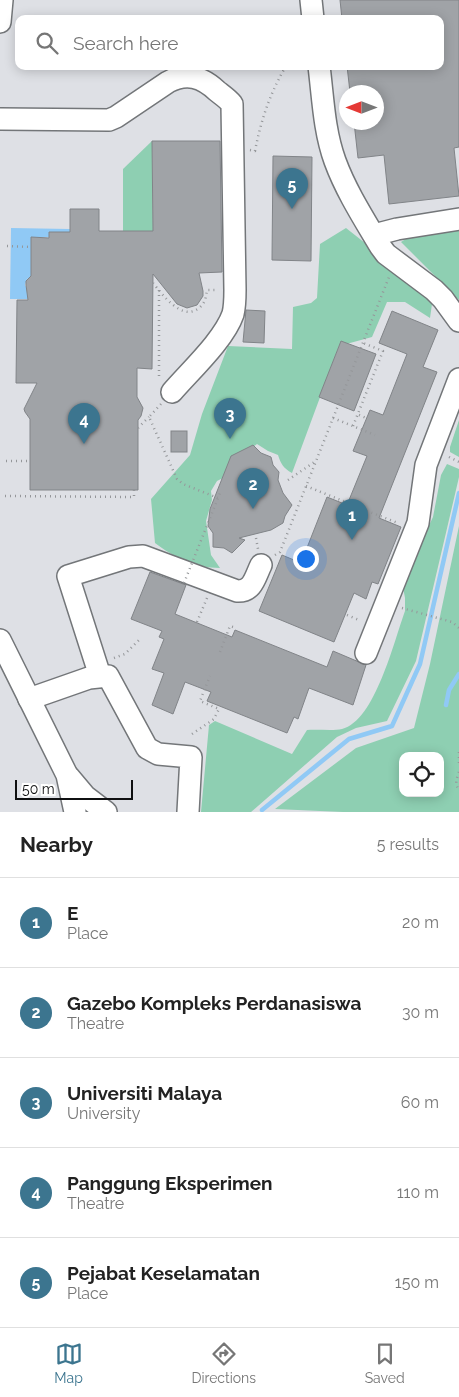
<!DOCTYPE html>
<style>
:root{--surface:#fff;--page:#f6f6f6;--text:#222;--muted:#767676;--line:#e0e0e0;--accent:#3c758f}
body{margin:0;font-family:Raleway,sans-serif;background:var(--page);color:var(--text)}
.controls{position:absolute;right:15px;bottom:15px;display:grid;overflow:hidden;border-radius:10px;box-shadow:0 2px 12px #0003}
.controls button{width:45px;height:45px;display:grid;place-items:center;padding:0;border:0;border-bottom:1px solid var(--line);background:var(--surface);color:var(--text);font:25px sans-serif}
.compass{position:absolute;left:339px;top:85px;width:45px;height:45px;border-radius:50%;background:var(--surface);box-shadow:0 2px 12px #0003;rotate:270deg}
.scale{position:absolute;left:15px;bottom:12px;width:118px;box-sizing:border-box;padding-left:5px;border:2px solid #0f1011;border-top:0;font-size:14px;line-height:18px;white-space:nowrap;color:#0f1011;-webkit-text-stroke:4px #fff;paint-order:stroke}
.you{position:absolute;left:305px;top:558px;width:18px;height:18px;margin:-12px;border:4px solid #fff;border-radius:50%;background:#1a73e8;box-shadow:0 0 0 8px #1a73e833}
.badge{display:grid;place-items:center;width:32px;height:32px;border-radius:50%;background:var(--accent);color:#fff;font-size:16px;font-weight:700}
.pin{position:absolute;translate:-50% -41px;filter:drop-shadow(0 1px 2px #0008)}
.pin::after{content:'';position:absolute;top:26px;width:18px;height:15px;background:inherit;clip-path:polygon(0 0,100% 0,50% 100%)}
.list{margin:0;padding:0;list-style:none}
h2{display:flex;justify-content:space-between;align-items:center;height:65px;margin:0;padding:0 20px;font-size:21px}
h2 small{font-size:16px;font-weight:400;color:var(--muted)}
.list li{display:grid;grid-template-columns:32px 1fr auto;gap:15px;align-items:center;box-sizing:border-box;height:90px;padding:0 20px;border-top:1px solid var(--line)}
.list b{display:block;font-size:19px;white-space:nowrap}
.list p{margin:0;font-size:16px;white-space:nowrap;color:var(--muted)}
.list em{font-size:16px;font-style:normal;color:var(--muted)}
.icon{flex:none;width:28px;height:28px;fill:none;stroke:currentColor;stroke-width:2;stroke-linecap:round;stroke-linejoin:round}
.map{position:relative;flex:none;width:459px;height:812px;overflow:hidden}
.search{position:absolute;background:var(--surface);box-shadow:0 2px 12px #0003;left:15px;right:15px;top:15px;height:55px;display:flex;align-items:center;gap:12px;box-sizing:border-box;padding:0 18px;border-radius:10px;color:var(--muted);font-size:19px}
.sheet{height:515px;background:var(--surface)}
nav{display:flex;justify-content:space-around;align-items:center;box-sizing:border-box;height:70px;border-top:1px solid var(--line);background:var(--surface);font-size:14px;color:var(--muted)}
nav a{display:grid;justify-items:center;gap:2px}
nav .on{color:var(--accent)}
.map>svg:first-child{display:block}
.green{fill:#8ecfb2;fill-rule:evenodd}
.water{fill:#90c9f5}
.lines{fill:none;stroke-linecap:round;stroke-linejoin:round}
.stream{stroke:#90c9f5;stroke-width:4.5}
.building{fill:#a0a3a7;stroke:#818488}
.minor-casing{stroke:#737679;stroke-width:24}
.path{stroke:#95979a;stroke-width:2.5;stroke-dasharray:1 4;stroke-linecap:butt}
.minor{stroke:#fff;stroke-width:21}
.path-bridge{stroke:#95979a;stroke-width:2.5;stroke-dasharray:1 4;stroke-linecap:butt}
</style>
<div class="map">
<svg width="459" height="812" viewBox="0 0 459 812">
<rect width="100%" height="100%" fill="#dee0e5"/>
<g class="green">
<path d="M 152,141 L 153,231 L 123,231 L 123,169 Z"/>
<path d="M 346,228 L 427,292 L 432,304 L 430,318 L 405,302 L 387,302 L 372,337 L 339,346 L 292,473 C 283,468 281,464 278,455 L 268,451 L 257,444 L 246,452 L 223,478 L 217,481 L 211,491 L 212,500 L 206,521 L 211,555 L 220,568 C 196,568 173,557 155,543 L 151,499 L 190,455 L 202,414 L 228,346 L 292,349 L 293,307 L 311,303 L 317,298 L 320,244 Z"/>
<path d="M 459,229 L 459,300 L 401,242 L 410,236 Z"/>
<path d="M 459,420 L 459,457 L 450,452 L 450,447 Z"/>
<path d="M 447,464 L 459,469 L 459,477 L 416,661 L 387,721 L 356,728 L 337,737 L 251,812 L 201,812 L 209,725 L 215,721 L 292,754 L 307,730 C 317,729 333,731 342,729 C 375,721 394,641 405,611 L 405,598 L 402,582 L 433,517 L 441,475 Z"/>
<path d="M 459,526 L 459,812 L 343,812 L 275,809 L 356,748 L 414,728 L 430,664 ZM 403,756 L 440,756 L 440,793 L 403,793 Z"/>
</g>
<path class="water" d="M 11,228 L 70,229 L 70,238 L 62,232 L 49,232 L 49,237 L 32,238 L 31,272 L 33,276 L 27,279 L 25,285 L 29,292 L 30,299 L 10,299 Z"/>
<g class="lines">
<g class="stream">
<path d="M 446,705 L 449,690 L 459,674"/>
<path d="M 262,810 L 349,739 L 392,726 L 420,664 L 459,493"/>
</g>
</g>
<g class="building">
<path d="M 340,0 L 459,0 L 459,147 L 454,148 L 459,196 L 389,204 L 384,155 L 358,158 L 354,122 L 376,122 L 376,92 L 350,92 L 347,66 L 440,66 L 440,19 L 342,19 Z"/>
<path d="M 152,141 L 220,141 L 222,272 L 199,273 L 203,291 L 203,296 L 197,305 L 187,308 L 177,304 L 153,274 L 152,369 L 137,368 L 137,397 L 143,408 L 141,416 L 138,420 L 138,490 L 30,490 L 30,419 L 25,412 L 24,409 L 37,383 L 16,383 L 17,300 L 28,300 L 26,285 L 26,281 L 31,276 L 31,237 L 49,238 L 49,232 L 70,232 L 70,209 L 99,209 L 99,231 L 153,231 Z"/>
<path d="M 273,156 L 312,157 L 311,261 L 272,260 Z"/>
<path d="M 246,310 L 265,311 L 264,343 L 243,342 Z"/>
<path d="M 392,311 L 438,330 L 423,367 L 437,372 L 379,518 L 401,527 L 378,584 L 372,582 L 366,599 L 354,593 L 334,642 L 259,611 L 282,555 L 301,563 L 327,497 L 347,505 L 367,456 L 353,451 L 370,410 L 383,415 L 407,354 L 379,343 Z"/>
<path d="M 341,341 L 376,354 L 354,411 L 319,397 Z"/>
<rect x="171" y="431" width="16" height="21"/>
<path d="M 253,445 L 261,453 L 271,457 L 273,465 L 279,472 L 278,480 L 283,493 L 292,505 L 285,516 L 283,523 L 271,530 L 239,538 L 245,540 L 232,553 L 224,548 L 213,547 L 213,533 L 208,526 L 210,509 L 231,456 Z"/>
<path d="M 150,572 L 186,585 L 175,614 L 232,637 L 235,630 L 327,667 L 333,651 L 366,665 L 353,705 L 309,688 L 298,719 L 294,717 L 287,733 L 207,701 L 211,692 L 185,682 L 173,714 L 152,705 L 164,673 L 152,669 L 164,639 L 159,637 L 162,631 L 131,619 Z"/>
</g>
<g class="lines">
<g class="minor-casing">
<g id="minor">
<path d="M 311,0 L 313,19"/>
<path d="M 0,22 L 2,0"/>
<path d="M 319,66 C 323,98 324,131 335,161 C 346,191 364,219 380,246 L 386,254 L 434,290 L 443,299 L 459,321"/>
<path d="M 0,119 L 109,120 L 116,117 L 168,82 C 187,72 202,77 217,91 C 222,95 228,99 232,104 L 235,290 C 235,298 235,306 233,314 C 224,340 190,371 172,392"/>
<path d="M 374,235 L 397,229 L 459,219"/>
<path d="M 0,640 L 67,775 L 75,812"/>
<path d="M 366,653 L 418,523 L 426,465 L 459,379"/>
<path d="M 100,676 L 68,576 L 129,557 L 143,556 L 237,591 C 253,592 255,577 261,565"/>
<path d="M 29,699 L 89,678 L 108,676 L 147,748 L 158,754 L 191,757 L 188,812"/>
<path d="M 69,777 L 85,796 L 106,812"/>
</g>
</g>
<g class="path">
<path d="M 250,150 L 255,151 C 261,120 270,93 286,66"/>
<path d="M 7,246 L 31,247"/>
<path d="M 153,283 C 162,294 182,322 199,308 C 205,303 206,298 207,290 L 216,290"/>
<path d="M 159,290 L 159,378"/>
<path d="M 161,404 L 149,417 L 177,479 L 183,484 L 218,498 L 220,493"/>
<path d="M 359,415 L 366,418"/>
<path d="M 333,418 L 375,435"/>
<path d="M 353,426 L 383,351 L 363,343"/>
<path d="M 138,428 L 149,417"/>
<path d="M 449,457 L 459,462"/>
<path d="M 6,461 L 30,461"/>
<path d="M 288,480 L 316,461"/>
<path d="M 306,486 L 348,503"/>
<path d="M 5,496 L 134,497 L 134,490"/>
<path d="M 362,509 L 398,523"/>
<path d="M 256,538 L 258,549"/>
<path d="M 275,555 L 280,552 L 389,277"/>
<path d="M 402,608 L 452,622 L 459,628"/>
<path d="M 347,615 L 359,620"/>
<path d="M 197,622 L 207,598"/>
<path d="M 220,652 L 230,626 L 236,628"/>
<path d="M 114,658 L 125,654 L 140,639"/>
<path d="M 192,734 L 214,719 L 219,709 L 200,701 L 210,676"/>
<path d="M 459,752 L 459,766"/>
<path d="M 459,772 C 457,778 454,784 459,789"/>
</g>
<use href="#minor" class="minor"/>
<path class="path-bridge" d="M 184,583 L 218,498"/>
</g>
</svg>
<div class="controls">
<button><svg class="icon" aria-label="locate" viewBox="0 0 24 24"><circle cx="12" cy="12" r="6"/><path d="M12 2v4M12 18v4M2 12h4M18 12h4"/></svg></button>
</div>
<svg class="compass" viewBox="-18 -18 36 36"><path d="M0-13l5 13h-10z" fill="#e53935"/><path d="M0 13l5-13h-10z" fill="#767676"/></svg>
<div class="scale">50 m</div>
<div class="you"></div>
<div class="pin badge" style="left:352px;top:540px">1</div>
<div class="pin badge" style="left:253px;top:509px">2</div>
<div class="pin badge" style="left:230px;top:439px">3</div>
<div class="pin badge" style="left:84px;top:444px">4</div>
<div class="pin badge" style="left:292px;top:209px">5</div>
<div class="search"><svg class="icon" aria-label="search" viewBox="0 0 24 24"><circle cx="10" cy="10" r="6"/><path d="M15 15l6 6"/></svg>Search here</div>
</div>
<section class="sheet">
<h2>Nearby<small>5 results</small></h2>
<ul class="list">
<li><span class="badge">1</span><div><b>E</b><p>Place</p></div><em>20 m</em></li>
<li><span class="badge">2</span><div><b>Gazebo Kompleks Perdanasiswa</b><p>Theatre</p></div><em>30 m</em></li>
<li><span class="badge">3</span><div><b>Universiti Malaya</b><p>University</p></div><em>60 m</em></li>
<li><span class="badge">4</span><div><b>Panggung Eksperimen</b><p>Theatre</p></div><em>110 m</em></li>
<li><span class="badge">5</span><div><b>Pejabat Keselamatan</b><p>Place</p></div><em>150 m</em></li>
</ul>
</section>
<nav>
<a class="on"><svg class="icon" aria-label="map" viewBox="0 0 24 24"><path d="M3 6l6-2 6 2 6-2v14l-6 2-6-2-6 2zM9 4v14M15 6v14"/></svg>Map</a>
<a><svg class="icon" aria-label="directions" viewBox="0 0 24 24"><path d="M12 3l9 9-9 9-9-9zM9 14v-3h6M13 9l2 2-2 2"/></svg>Directions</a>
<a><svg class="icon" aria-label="saved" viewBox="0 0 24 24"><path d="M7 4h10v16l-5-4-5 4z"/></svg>Saved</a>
</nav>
